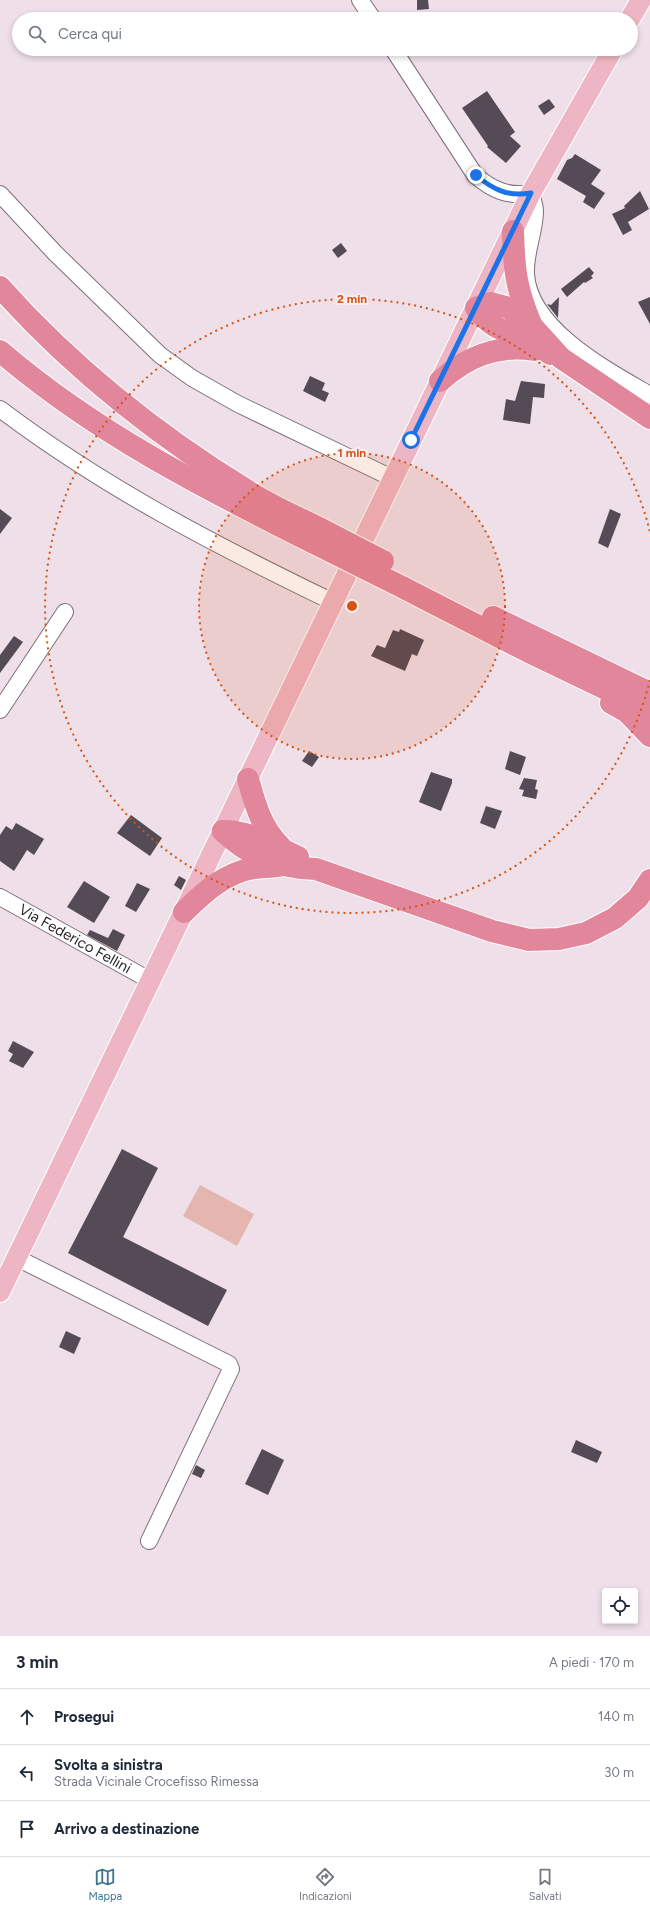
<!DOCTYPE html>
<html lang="it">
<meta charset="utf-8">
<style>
:root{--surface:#fff;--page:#f6f6f7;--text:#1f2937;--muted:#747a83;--line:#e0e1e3;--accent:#3b768e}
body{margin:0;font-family:Figtree,sans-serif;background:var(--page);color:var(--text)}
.controls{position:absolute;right:12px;bottom:12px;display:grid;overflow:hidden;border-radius:4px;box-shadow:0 2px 6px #0003}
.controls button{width:36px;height:36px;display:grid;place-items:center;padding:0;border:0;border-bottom:1px solid var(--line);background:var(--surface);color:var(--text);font:20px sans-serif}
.stop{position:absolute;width:12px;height:12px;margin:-9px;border:3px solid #1a73e8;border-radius:50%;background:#fff}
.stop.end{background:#1a73e8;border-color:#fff;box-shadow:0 1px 4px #0008}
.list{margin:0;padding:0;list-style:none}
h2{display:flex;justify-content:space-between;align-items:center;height:52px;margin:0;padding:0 16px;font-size:17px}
h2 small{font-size:13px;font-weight:400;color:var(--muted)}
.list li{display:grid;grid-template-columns:26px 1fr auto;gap:12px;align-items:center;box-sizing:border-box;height:56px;padding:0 16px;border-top:1px solid var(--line)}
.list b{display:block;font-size:15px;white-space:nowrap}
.list p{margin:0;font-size:13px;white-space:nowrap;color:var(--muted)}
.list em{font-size:13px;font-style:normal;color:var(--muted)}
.icon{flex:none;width:22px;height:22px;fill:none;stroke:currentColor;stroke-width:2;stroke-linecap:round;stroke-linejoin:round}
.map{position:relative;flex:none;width:650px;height:1636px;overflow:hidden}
.search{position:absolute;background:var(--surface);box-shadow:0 2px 6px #0003;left:12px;right:12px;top:12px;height:44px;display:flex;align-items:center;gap:10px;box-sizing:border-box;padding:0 14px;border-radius:22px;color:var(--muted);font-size:15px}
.sheet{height:220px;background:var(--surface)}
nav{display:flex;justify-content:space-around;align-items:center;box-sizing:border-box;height:56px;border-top:1px solid var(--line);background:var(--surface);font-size:11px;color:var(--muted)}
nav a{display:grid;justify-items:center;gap:2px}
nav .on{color:var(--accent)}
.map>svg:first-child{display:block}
.green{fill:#e5b5af}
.building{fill:#544b56}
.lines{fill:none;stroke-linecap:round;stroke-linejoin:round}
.minor-casing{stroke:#7d7078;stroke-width:18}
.major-casing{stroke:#fff;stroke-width:22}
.highway-casing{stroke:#fff;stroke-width:24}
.minor{stroke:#fff;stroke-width:16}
.major{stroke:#eeb6c4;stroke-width:20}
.highway{stroke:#e2869c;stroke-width:22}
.highway-bridge-casing{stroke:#fff;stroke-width:24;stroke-linecap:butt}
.highway-bridge{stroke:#e2869c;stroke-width:22}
.route{stroke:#1a73e8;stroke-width:5}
.ring{fill:none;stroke:#d5540f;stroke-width:2;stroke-dasharray:2 4}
.labels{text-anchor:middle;stroke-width:4;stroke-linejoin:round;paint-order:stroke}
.street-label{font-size:15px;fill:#2b2528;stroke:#fcedf5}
.centre{fill:#d5540f;stroke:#fcedf5;stroke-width:2}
.ring-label{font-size:12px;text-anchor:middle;font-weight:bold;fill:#d5540f;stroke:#fcedf5;stroke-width:4;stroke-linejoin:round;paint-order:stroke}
</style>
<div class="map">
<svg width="650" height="1636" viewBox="0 0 650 1636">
<rect width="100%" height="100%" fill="#eedfe8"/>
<path class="green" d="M 200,1185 L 254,1214 L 237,1246 L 183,1216 Z"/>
<g class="building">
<path d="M 417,0 L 428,0 L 429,9 L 417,10 Z"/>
<path d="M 487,91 L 515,132 L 510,136 L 521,146 L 506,163 L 487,147 L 488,146 L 462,108 Z"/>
<path d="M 549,99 L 555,107 L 544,115 L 538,106 Z"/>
<path d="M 575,154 L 601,170 L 591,184 L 605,193 L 594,209 L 583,202 L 586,196 L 557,179 L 567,160 L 572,158 Z"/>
<path d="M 640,191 L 649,209 L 628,222 L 632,230 L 623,235 L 612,214 L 625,208 L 624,206 Z"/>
<path d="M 341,243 L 347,251 L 338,258 L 332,250 Z"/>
<path d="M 589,267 L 594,273 L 591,276 L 593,278 L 585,283 L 584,282 L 567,297 L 561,289 Z"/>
<path d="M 559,297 L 558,318 L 547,304 L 551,305 Z"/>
<path d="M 650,297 L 650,324 L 638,302 Z"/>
<path d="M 310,376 L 325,383 L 322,390 L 329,393 L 325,402 L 303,391 Z"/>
<path d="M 521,381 L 545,384 L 544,398 L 533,397 L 530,424 L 503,420 L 506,399 L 515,401 Z"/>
<path d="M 0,509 L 12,518 L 0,534 Z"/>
<path d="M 610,509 L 621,514 L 608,548 L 598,543 Z"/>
<path d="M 400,629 L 424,640 L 417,656 L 412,654 L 405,671 L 371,656 L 377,645 L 385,648 L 393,630 L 399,632 Z"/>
<path d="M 14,636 L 23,642 L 0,673 L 0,655 Z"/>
<path d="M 309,751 L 319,757 L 312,767 L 302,761 Z"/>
<path d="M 510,751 L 526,757 L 520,775 L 505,769 Z"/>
<path d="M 431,772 L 452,779 L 452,783 L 441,811 L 419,802 Z"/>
<path d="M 524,778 L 537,780 L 535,789 L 538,790 L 536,799 L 522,796 L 524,790 L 519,789 Z"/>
<path d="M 486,806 L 502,811 L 495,829 L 480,823 Z"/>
<path d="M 131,815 L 162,838 L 150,856 L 117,833 Z"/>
<path d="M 16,823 L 44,839 L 34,855 L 27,850 L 14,871 L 0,861 L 0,835 L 6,826 L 12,830 Z"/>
<path d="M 179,876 L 186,880 L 181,890 L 174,885 Z"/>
<path d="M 84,881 L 110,897 L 94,923 L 67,907 Z"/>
<path d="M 137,883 L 150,889 L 136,912 L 125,906 Z"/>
<path d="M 113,929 L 125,935 L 117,951 L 87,935 L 90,930 L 108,938 Z"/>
<path d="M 13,1041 L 34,1052 L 23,1068 L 9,1061 L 13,1054 L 8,1051 Z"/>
<path d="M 122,1149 L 158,1168 L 123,1237 L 227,1290 L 208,1326 L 68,1253 Z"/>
<path d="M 66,1331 L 81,1338 L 74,1354 L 59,1347 Z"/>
<path d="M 576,1440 L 602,1452 L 597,1463 L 571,1452 Z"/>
<path d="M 262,1449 L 284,1460 L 268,1495 L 245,1484 Z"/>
<path d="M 196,1465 L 205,1470 L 201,1478 L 192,1474 Z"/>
</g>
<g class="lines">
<g class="minor-casing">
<g id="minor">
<path d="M 360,0 L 373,19"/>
<path d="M 393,49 L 475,175 C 492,190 508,197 531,193 C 532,199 535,205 535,211 C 535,232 525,251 526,274 C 529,329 607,370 650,395"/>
<path d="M 0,194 L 55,253 L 160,355 L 192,378 L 238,404 L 392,478"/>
<path d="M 0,409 C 103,487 217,546 333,602"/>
<path d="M 0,710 L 65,612"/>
<path id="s1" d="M 0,897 L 151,981"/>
<path d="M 17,1258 L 229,1364 L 231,1369 L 149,1541"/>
</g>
</g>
<g class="major-casing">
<g id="major">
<path d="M 630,19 L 641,0"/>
<path d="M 0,1292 L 531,193 L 613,49"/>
</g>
</g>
<g class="highway-casing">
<g id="highway">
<path d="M 513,231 C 514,270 516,288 531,324"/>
<path d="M 0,287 C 74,370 166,442 261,499 C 280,510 301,519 321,529"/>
<path d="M 0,351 C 94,432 204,488 314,543"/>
<path d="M 550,354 C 545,350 540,346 534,343 C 510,331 493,332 476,308 L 491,303 L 509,308 L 533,327 L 561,358 L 650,418"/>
<path d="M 440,381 C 467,357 497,344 534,350"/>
<path d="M 402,587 L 527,651 L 650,710"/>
<path d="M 493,617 L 650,693"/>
<path d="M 611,703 L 627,712 L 650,736"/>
<path d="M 248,779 C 255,804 261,827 280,846"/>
<path d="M 223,831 C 248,856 281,868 316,869 L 492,931 L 529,940 L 559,939 L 586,933 L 615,918 L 638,898 L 650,880"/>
<path d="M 223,831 C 251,831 273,845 298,857"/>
<path d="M 184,912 C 204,892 225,873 254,868 C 262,867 270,867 278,866"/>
</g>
</g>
<use href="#minor" class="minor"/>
<use href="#major" class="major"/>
<use href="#highway" class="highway"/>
<g class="highway-bridge-casing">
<g id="highway-bridge">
<path d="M 321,529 L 383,561"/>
<path d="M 314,543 L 402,587"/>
</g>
</g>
<use href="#highway-bridge" class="highway-bridge"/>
</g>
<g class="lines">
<path class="route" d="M 411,440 L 531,193 C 509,197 493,190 476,175"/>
</g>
<circle cx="352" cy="606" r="153" fill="#d5540f" fill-opacity=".12"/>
<g class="ring">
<circle cx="352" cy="606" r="153"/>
<path d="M650 680A307 307 0 1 1 650 532"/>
</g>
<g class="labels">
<g class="street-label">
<text dy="5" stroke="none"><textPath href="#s1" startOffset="86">Via Federico Fellini</textPath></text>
</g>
</g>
<circle cx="352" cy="606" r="6" class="centre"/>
<g class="ring-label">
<text x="352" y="303">2 min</text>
<text x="352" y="457">1 min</text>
</g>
</svg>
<div class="controls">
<button><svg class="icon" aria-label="locate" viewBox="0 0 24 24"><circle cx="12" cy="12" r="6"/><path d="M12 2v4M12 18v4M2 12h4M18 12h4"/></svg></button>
</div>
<div class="stop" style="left:411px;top:440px"></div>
<div class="stop end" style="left:476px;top:175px"></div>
<div class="search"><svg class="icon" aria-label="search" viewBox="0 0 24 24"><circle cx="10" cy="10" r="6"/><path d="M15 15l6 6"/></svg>Cerca qui</div>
</div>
<section class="sheet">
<h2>3 min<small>A piedi · 170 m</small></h2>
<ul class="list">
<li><svg class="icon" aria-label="ahead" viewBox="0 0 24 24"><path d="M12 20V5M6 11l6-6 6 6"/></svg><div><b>Prosegui</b></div><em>140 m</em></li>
<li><svg class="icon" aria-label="left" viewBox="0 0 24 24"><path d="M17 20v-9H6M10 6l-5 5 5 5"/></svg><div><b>Svolta a sinistra</b><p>Strada Vicinale Crocefisso Rimessa</p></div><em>30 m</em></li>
<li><svg class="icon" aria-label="arrive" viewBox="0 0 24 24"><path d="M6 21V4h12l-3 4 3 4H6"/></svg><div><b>Arrivo a destinazione</b></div></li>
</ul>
</section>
<nav>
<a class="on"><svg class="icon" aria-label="map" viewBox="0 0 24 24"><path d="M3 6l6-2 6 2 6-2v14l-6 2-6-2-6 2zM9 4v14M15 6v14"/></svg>Mappa</a>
<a><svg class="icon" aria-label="directions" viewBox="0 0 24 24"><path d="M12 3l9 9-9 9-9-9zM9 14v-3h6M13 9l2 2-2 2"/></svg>Indicazioni</a>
<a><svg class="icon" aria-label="saved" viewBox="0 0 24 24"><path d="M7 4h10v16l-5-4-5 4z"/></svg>Salvati</a>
</nav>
